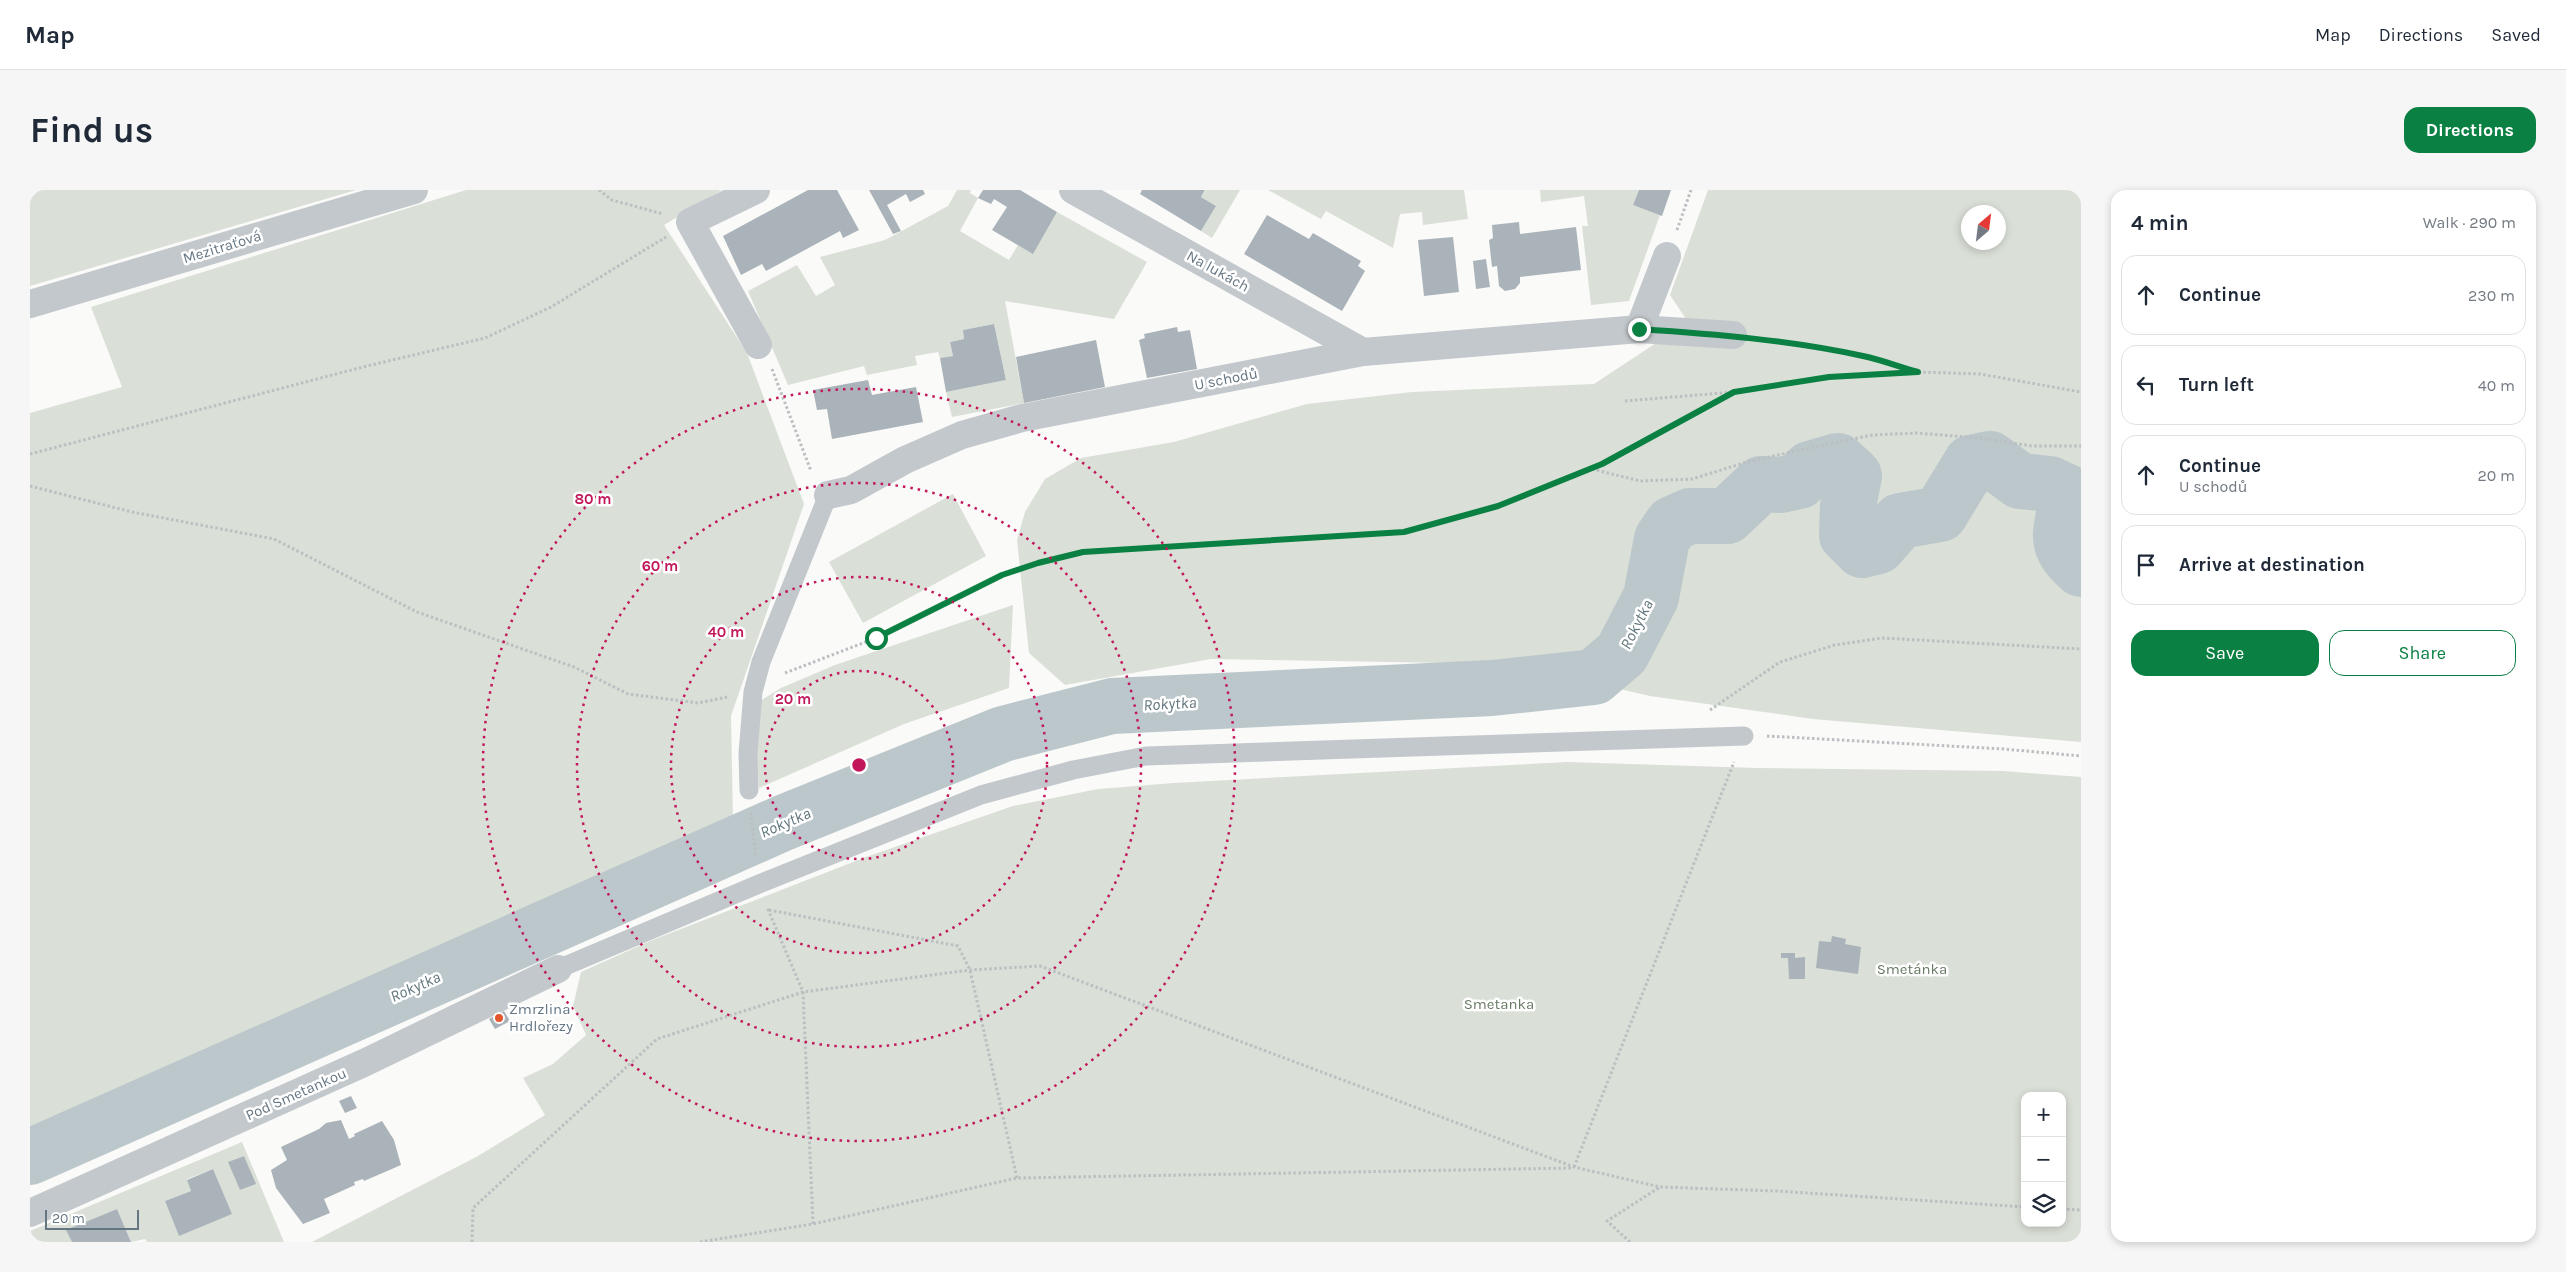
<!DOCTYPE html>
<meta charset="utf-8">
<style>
:root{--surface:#fff;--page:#f6f6f7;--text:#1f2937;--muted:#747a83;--line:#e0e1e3;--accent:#0b8043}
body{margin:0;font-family:Karla,sans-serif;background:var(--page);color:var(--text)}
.controls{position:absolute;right:15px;bottom:15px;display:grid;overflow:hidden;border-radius:10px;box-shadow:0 2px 8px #0003}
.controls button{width:45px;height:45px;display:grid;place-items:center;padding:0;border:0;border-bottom:1px solid var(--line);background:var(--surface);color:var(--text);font:25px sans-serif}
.compass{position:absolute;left:1931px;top:15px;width:45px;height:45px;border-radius:50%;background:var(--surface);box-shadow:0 2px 8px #0003;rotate:28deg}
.scale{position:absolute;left:15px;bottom:12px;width:94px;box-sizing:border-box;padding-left:5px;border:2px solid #657683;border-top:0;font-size:14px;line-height:18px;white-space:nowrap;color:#657683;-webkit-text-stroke:4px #fff;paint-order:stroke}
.stop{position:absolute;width:15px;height:15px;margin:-11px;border:4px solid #0b8043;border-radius:50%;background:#fff}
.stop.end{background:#0b8043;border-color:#fff;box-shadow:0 1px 5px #0008}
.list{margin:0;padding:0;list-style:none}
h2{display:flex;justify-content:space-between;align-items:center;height:65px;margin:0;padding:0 20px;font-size:21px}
h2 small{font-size:16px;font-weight:400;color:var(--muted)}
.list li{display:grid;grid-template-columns:32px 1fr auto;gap:15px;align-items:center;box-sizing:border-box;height:80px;margin:0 10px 10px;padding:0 10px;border:1px solid var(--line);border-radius:15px}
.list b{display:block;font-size:19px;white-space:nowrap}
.list p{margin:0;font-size:16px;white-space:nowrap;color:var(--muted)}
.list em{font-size:16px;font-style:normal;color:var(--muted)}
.actions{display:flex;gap:10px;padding:15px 20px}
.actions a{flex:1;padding:11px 0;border:1px solid var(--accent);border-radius:15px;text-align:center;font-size:18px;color:var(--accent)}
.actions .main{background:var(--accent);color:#fff}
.icon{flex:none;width:28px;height:28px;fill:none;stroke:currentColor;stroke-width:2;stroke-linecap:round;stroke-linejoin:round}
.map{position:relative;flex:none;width:2051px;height:1052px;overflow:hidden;border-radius:15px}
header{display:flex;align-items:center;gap:30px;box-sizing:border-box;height:70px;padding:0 25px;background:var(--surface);border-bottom:1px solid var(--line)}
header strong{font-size:24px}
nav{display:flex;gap:28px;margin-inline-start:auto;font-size:18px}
.intro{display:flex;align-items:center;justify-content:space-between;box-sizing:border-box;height:120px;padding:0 30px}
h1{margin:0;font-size:35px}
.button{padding:12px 22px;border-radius:15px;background:var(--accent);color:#fff;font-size:18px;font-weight:700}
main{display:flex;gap:30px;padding:0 30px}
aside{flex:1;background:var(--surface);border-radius:15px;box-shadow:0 2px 8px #0003}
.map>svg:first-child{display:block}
.green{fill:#dadfd7;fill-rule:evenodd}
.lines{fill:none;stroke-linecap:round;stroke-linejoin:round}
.river{stroke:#bbc7cb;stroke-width:56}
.building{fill:#aab3b9}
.path{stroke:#bbbfc2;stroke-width:3;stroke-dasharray:2.5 2.5;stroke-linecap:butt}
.lane{stroke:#c3c8cc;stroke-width:19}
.street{stroke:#c3c8cc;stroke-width:28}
.route{stroke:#0b8043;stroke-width:6}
.ring{fill:none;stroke:#c2185b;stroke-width:2.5;stroke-dasharray:2.5 5}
.poi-dot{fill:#e4572e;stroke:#fff;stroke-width:2}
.labels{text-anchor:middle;stroke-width:5;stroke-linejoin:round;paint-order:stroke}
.street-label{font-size:15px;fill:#657683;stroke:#fff}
.park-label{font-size:15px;fill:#687a64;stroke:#fff}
.poi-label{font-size:15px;fill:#657683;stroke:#fff;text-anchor:start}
.water-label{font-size:16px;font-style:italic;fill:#60757c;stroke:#fff}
.centre{fill:#c2185b;stroke:#fff;stroke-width:2.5}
.ring-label{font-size:15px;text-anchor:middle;font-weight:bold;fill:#c2185b;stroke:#fff;stroke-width:5;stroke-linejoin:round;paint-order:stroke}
</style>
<header>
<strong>Map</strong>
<nav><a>Map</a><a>Directions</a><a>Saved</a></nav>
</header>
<div class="intro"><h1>Find us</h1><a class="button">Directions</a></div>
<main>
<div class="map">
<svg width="2051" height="1052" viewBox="0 0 2051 1052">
<rect width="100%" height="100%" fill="#fafaf8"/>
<g class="green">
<path d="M 0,0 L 326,0 L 0,96 Z"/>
<path d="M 436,0 L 692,0 L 634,35 L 717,163 L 774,314 L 701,526 L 703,630 L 0,937 L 0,223 L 92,197 L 61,117 Z"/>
<path d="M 927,0 L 941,0 L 940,3 L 948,8 L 930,41 L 979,70 L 988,55 L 1003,63 L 1027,22 L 1117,72 L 1084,129 L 975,111 L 994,213 L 922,227 L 916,202 L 976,190 L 964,134 L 933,140 L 934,149 L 920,152 L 923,166 L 910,168 L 908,162 L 885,166 L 887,175 L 837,185 L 834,176 L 758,195 L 718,101 L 767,75 L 786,106 L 805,95 L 790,67 L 855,50 L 918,16 Z"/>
<path d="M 1176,0 L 1210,0 L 1182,48 L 1171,41 L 1186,16 L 1171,7 Z"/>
<path d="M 1238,0 L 1434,0 L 1438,29 L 1393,35 L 1392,22 L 1370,24 L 1363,58 L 1296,21 L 1291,29 Z"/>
<path d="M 1510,0 L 1609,0 L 1603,15 L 1630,25 L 1599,111 L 1561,115 L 1552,36 L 1558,36 L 1554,6 L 1511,12 Z"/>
<path d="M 1678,0 L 2051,0 L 2051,552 L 1783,529 L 1620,506 L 1482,474 L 1181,469 L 1035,495 L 999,463 L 987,350 L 995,322 L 1015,289 L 1051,268 L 1144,252 L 1277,214 L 1382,202 L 1564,194 L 1658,132 L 1640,105 ZM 1939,22 L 1969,22 L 1969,52 L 1939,52 Z"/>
<path d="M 923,304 L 956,366 L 833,433 L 799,372 Z"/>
<path d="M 983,415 L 979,498 L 874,534 L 729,598 L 724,524 L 730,511 L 751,498 L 805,475 Z"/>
<path d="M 1537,572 L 1726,578 L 1973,581 L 2051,587 L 2051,1052 L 282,1052 L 448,966 L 515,925 L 493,888 L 523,874 L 556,845 L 543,816 L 551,782 L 620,751 L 836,667 L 983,616 L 1068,599 L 1144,593 ZM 1995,906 L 2032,906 L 2032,1033 L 1995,1033 Z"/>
<path d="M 212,952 L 254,1052 L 117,1052 L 115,1049 L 101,1052 L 87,1019 L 37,1040 L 42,1052 L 0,1052 L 0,1041 ZM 214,966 L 225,994 L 210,1000 L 199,972 ZM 183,979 L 201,1024 L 149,1045 L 135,1011 L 161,1001 L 157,989 Z"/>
</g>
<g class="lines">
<path class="river" d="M 0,967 L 753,633 L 973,544 L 1082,516 L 1462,498 L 1564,487 L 1592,463 L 1621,407 L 1632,349 L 1642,334 L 1660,326 L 1697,326 L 1731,294 L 1751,295 L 1769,291 L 1780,279 L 1808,271 L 1824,286 L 1818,316 L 1817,345 L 1832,360 L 1848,356 L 1870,331 L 1910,324 L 1941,273 L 1960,269 L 1990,291 L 2020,294 L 2035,301 C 2038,338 2016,349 2051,379"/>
</g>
<g class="building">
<path d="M 778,0 L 807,0 L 829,40 L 813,48 L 810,41 L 736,81 L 732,74 L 711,85 L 693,46 Z"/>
<path d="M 839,0 L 893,0 L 895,4 L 880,12 L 876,4 L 857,15 L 871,41 L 863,44 Z"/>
<path d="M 953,0 L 990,0 L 1027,22 L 1003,64 L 962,40 L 977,17 L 964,9 L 961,14 L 948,8 Z"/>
<path d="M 1112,0 L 1175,0 L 1171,7 L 1186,16 L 1171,41 L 1110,4 Z"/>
<path d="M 1609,0 L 1641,0 L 1632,26 L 1603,15 Z"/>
<path d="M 1237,25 L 1279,49 L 1283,43 L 1331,71 L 1328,76 L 1335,81 L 1312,121 L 1214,64 Z"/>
<path d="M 1489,32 L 1490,44 L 1546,37 L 1551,80 L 1490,87 L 1490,93 L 1485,99 L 1475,101 L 1469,96 L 1467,76 L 1462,77 L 1459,50 L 1463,48 L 1462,35 Z"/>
<path d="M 1423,47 L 1429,102 L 1394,106 L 1388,50 Z"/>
<path d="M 1456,69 L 1460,97 L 1446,99 L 1443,71 Z"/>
<path d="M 964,134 L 976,190 L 916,202 L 910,168 L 923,166 L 920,152 L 934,149 L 933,140 Z"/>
<path d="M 1147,137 L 1148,142 L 1160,140 L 1167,179 L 1117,188 L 1109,150 L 1115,148 L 1114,144 Z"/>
<path d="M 1066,150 L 1075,197 L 994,213 L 986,167 Z"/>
<path d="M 838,190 L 842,205 L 886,197 L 893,232 L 802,249 L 797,219 L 787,220 L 783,200 Z"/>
<path d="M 1802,746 L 1816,749 L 1815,754 L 1831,757 L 1828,784 L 1786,778 L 1789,751 L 1801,752 Z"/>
<path d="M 1751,763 L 1765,763 L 1765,768 L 1775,767 L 1775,789 L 1759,789 L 1758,768 L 1751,768 Z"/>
<path d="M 474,821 L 480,831 L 465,839 L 459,829 Z"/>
<path d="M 321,906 L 327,918 L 315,923 L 309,911 Z"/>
<path d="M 311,930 L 319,949 L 325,946 L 324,944 L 352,931 L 364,950 L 371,975 L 334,991 L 333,989 L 324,992 L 325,995 L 294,1009 L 300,1023 L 273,1034 L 246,998 L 241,980 L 257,970 L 251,957 L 289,939 L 296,933 Z"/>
<path d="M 214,966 L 226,994 L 210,1000 L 198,972 Z"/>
<path d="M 183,979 L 202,1024 L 149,1046 L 135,1011 L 161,1001 L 157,990 Z"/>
<path d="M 87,1019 L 101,1052 L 42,1052 L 36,1040 Z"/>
</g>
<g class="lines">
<g class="path">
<path d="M 569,0 L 582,10 L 633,24"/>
<path d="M 1647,40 L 1661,0"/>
<path d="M 1732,150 L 1834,166 L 1885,182"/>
<path d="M 742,179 L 781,281"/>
<path d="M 1595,211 L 1704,202 L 1799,187 L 1888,182 L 1950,184 L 2051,202"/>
<path d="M 0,264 L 333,177 L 455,148 L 521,117 L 636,47"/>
<path d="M 1562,279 L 1610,291 L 1662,289 L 1717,272 L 1793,255 L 1843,245 L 1886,243 L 1950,248 L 2002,256 L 2051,256"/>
<path d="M 0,296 L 102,322 L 244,349 L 387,422 L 544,477 L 598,504 L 668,513 L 697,507"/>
<path d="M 755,483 L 846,448 L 972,385 L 1008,373 L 1053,362 L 1374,342 L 1468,316 L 1572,274 L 1704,202"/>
<path d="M 1680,520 L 1750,472 L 1805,455 L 1852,448 L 2051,459"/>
<path d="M 1737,546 L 1974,559 L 2051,566"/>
<path d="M 721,623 L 726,667"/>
<path d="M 739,720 L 928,756 L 940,780 L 987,988"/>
<path d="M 1544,977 L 1704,572"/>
<path d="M 2032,1019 L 2051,1020"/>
<path d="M 783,1034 L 773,802 L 940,780 L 1010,776 L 1544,977 L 1630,997 L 1746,1001 L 1995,1017"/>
<path d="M 442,1052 L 443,1018 L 627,849 L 773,802 L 737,717"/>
<path d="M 670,1052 L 783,1034 L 987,988 L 1541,978"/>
<path d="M 1600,1052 L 1577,1031 L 1630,997"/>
</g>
<g class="lane">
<path d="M 719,600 L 718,563 L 723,502 L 731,472 L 798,305"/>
<path d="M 528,779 L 729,694 L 951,605 L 1043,580 L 1116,566 L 1714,546"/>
</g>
<g class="street">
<path d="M 726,0 L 660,32 L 728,155"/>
<path d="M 1043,0 L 1333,162"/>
<path d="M 0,114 L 384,0"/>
<path d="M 1609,139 L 1637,66"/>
<path d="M 798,305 L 821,300 L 875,270 L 932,245 L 992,228 L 1333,162 L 1609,139 L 1703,145"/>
<path d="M 0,1023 L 336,872 L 528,779"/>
</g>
</g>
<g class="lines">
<path class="route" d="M 846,448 L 972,385 L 1008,373 L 1053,362 L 1374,342 L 1468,316 L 1572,274 L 1704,202 L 1799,187 L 1888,182 C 1870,177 1852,170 1833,166 C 1759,150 1684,144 1609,139"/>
</g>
<g class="ring">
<circle cx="829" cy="575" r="94"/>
<circle cx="829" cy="575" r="188"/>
<circle cx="829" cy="575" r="282"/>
<circle cx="829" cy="575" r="376"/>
</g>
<circle class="poi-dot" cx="469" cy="828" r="5"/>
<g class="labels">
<g class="street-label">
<text transform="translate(192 57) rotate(-17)" y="5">Mezitraťová</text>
<text transform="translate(1188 81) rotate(29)" y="5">Na lukách</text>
<text transform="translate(1196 189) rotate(-11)" y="5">U schodů</text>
<text transform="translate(266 904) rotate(-24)" y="5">Pod Smetankou</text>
</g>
<g class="park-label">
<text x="1882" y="784">Smetánka</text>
<text x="1469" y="819">Smetanka</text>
</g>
<g class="poi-label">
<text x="479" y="824">Zmrzlina<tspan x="479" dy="17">Hrdlořezy</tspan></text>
</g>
<g class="water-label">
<text transform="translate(1606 434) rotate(-63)" y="6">Rokytka</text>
<text transform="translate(1140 513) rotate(-3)" y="6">Rokytka</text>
<text transform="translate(755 632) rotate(-23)" y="6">Rokytka</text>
<text transform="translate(385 796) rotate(-24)" y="6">Rokytka</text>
</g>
</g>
<circle cx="829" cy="575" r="8" class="centre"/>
<g class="ring-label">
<text x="563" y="314">80 m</text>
<text x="630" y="381">60 m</text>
<text x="696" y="447">40 m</text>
<text x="763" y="514">20 m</text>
</g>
</svg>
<div class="controls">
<button>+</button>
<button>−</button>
<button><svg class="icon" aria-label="layers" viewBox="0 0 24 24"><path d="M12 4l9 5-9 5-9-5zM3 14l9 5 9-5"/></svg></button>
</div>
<svg class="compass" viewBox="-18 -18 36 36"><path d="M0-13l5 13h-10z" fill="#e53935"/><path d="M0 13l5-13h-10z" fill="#747a83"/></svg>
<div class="scale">20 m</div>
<div class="stop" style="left:846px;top:448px"></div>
<div class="stop end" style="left:1609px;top:139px"></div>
</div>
<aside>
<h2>4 min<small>Walk · 290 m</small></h2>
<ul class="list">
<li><svg class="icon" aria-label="ahead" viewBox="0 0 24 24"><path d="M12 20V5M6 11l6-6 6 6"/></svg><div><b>Continue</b></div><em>230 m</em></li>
<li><svg class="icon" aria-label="left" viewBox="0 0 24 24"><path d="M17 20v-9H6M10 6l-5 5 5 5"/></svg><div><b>Turn left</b></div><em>40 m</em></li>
<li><svg class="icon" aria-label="ahead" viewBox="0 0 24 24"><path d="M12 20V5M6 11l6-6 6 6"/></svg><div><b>Continue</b><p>U schodů</p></div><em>20 m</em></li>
<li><svg class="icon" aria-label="arrive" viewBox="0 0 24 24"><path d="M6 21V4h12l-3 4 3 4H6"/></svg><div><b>Arrive at destination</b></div></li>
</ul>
<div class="actions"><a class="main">Save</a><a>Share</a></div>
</aside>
</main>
